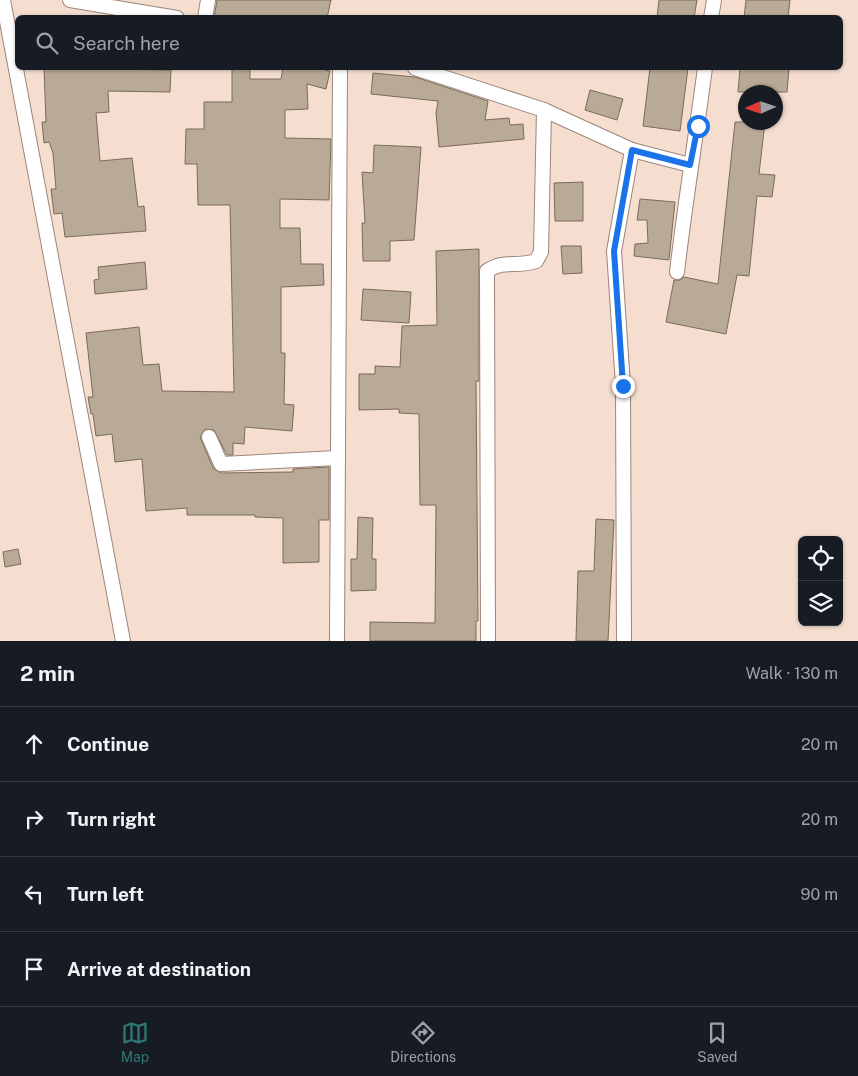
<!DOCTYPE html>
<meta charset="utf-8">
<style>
:root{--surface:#171b24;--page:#20242c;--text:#f1f3f6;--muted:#9ea1a6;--line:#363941;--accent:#2f7772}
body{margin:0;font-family:"Public Sans",sans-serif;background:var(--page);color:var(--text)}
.controls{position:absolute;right:15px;bottom:15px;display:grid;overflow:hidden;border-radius:8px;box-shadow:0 1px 4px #0004}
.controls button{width:45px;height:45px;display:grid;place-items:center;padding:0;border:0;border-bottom:1px solid var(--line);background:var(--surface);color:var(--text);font:25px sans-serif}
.compass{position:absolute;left:738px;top:85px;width:45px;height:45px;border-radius:50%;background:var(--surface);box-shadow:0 1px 4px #0004;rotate:267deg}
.stop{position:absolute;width:15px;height:15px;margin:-11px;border:4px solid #1a73e8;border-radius:50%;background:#fff}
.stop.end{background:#1a73e8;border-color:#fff;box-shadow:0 1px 5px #0008}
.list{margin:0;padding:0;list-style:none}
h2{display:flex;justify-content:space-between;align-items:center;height:65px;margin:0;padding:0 20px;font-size:21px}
h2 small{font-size:16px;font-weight:400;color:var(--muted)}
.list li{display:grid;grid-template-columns:32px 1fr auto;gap:15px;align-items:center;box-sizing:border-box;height:75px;padding:0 20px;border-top:1px solid var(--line)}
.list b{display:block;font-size:19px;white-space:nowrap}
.list em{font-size:16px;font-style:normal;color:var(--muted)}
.icon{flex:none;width:28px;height:28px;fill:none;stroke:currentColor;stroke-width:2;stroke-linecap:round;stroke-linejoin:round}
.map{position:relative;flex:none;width:858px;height:641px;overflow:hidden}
.search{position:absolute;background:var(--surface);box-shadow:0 1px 4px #0004;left:15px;right:15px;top:15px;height:55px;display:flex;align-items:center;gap:12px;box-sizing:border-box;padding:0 18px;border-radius:8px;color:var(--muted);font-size:19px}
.sheet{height:365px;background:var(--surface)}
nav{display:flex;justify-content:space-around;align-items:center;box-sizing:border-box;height:70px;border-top:1px solid var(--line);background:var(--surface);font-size:14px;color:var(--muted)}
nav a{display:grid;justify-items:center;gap:2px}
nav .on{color:var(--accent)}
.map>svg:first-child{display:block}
.building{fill:#b9aa97;stroke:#796b5a}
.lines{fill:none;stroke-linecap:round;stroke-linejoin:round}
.street-casing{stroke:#9b8679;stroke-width:16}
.street{stroke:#fff;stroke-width:14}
.route{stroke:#1a73e8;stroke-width:6}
</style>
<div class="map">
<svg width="858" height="641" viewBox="0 0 858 641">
<rect width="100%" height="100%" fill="#f5ded0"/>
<g class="building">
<path d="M 217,0 L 331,0 L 327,18 L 214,18 Z"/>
<path d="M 659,0 L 697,0 L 694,18 L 657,18 Z"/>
<path d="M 746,0 L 790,0 L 788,18 L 744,18 Z"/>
<path d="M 44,68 L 171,70 L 170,92 L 108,91 L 109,112 L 96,113 L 100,161 L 132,158 L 138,207 L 144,206 L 146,231 L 65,237 L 62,213 L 54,214 L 51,189 L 56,189 L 53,153 L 49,142 L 44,143 L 42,122 L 46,122 Z"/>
<path d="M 232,68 L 250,68 L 250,79 L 281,79 L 283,68 L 325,68 L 325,70 L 330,71 L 326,89 L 307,84 L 308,109 L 285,110 L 285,138 L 331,139 L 329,200 L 280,199 L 280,228 L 300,228 L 301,264 L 323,264 L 324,285 L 281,287 L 281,353 L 285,353 L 284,404 L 294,405 L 292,431 L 245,427 L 244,444 L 233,443 L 233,455 L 227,455 L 214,430 L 205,429 L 200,437 L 213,468 L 221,473 L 293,472 L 293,469 L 329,467 L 329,520 L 319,520 L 319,562 L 283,563 L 283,518 L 255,517 L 255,515 L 187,515 L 187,508 L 146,511 L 142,459 L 115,462 L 112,434 L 96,436 L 93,414 L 91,414 L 88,397 L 93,397 L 86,333 L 139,327 L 143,365 L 159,364 L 162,391 L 234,392 L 230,205 L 198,205 L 197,164 L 185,164 L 186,129 L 204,129 L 204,102 L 232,102 Z"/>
<path d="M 650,68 L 688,68 L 680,131 L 643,126 Z"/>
<path d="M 740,68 L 789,68 L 787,92 L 738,92 Z"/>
<path d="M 373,73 L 415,77 L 488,101 L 485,120 L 509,118 L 510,125 L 523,124 L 524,139 L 439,147 L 436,113 L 438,101 L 371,94 Z"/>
<path d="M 590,90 L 623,99 L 617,120 L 585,110 Z"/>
<path d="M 735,122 L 765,122 L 759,174 L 775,175 L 772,197 L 757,196 L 749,276 L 737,275 L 726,334 L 666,322 L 674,280 L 680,280 L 684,277 L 718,284 Z"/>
<path d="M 374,145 L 421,147 L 414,240 L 390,241 L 390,261 L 363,261 L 362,223 L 365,223 L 362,172 L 373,173 Z"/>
<path d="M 583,182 L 583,221 L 555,221 L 554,183 Z"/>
<path d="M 640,199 L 675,202 L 669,260 L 634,256 L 635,244 L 648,243 L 647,220 L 637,220 Z"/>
<path d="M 561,246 L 581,246 L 582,273 L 563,274 Z"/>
<path d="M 479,249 L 479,381 L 476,381 L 478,621 L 476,621 L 476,641 L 370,641 L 370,622 L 435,623 L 436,505 L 420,505 L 419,414 L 399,413 L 399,409 L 359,410 L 359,374 L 375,374 L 375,366 L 400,367 L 402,326 L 437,325 L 436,251 Z"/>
<path d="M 145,262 L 147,289 L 95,294 L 94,280 L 99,279 L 98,267 Z"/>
<path d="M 363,289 L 411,292 L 409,323 L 361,320 Z"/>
<path d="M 358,517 L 373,518 L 372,559 L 376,559 L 376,590 L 351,591 L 351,559 L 357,559 Z"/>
<path d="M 596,519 L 614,520 L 608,641 L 576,641 L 578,571 L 594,571 Z"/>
<path d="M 18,549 L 21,564 L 5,567 L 3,552 Z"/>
</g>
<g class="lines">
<g class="street-casing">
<g id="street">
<path d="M 3,0 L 123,641"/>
<path d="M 70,0 L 177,18"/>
<path d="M 205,18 L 208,0"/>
<path d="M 711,18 L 714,0"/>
<path d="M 415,68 L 544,110 L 632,150 L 690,165"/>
<path d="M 677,272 C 685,203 696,136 705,68"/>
<path d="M 209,437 L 221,464 L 336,458"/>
<path d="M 337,641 L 340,68"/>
<path d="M 488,641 L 487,271 C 505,259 515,268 536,261 L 541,252 L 544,110"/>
<path d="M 624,641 L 623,386 L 614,251 L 632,150"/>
</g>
</g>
<use href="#street" class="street"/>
</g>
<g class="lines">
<path class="route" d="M 623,386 L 614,251 L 632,150 L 690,165 L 698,126"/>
</g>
</svg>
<div class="controls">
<button><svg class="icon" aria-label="locate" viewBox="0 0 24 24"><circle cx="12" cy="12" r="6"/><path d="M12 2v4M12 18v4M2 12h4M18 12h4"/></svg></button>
<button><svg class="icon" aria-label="layers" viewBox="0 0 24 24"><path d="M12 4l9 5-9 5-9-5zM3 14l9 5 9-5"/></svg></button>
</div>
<svg class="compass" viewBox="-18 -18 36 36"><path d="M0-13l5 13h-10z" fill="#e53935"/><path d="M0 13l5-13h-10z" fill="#9ea1a6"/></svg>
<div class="stop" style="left:698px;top:126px"></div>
<div class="stop end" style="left:623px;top:386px"></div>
<div class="search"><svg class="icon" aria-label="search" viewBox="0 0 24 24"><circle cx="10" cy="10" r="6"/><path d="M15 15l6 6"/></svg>Search here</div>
</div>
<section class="sheet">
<h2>2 min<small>Walk · 130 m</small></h2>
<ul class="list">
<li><svg class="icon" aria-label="ahead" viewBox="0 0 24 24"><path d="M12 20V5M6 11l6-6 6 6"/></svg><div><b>Continue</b></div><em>20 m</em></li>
<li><svg class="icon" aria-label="right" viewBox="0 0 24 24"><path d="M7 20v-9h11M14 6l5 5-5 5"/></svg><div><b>Turn right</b></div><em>20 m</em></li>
<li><svg class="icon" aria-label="left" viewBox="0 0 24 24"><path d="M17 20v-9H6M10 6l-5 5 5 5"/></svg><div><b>Turn left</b></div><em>90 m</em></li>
<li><svg class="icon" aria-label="arrive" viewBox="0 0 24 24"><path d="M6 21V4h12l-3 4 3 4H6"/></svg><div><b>Arrive at destination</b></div></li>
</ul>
</section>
<nav>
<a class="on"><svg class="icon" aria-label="map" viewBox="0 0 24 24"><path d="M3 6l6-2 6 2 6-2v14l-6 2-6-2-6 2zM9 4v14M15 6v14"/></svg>Map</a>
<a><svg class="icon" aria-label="directions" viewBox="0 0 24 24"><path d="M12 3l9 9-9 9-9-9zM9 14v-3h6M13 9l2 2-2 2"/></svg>Directions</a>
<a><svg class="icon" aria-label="saved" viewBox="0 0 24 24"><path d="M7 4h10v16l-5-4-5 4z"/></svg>Saved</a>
</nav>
